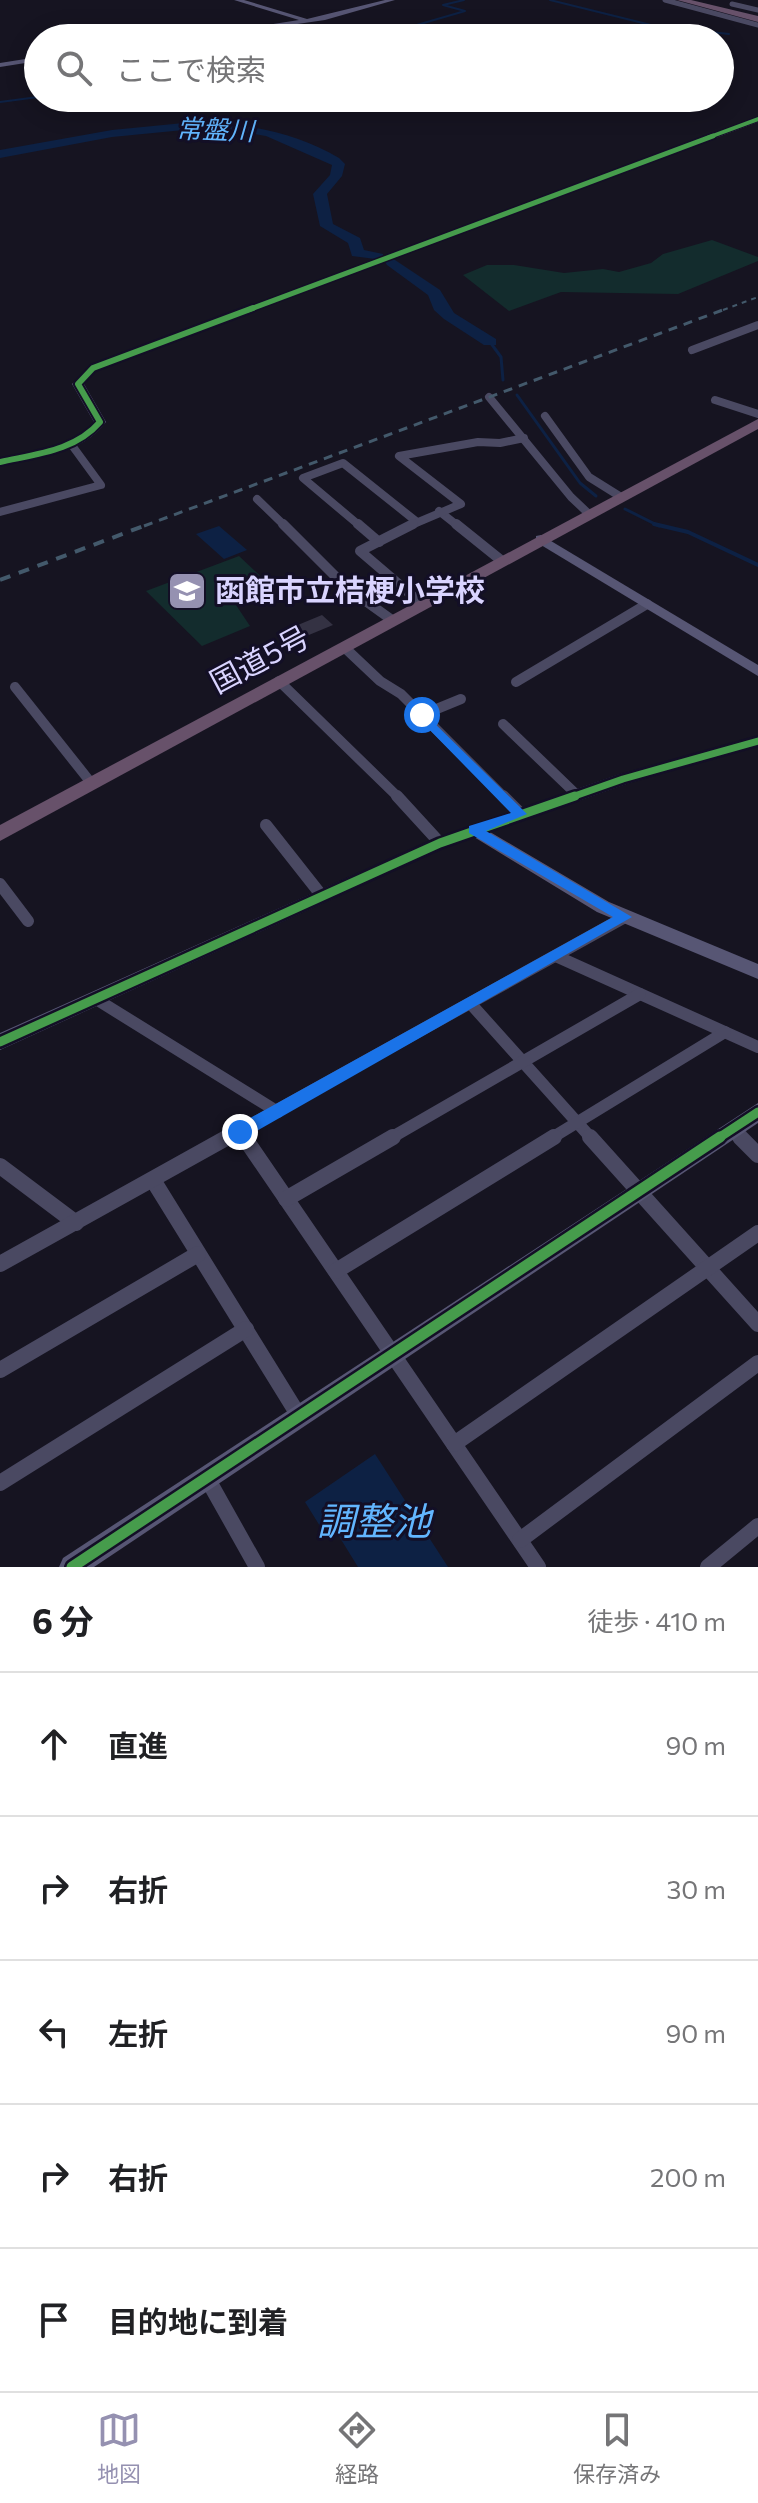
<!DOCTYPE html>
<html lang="ja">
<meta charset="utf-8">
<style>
:root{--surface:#fff;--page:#f2f2f2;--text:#202124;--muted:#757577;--line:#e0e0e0;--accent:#9591b1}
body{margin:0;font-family:Commissioner,"Noto Sans JP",sans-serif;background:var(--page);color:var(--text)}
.stop{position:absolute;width:24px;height:24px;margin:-18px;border:6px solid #1a73e8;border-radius:50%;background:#fff}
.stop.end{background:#1a73e8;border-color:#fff;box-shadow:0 2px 8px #0008}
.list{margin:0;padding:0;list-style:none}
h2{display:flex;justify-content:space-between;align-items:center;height:104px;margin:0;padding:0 32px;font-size:34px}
h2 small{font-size:26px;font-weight:400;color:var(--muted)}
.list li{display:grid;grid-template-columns:52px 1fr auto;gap:24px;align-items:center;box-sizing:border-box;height:144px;padding:0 32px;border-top:2px solid var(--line)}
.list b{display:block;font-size:30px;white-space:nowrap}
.list em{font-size:26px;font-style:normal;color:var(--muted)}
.icon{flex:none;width:44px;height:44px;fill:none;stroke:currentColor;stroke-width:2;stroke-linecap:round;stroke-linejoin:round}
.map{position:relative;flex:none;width:758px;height:1567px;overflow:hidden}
.search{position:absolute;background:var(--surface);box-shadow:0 4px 20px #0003;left:24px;right:24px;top:24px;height:88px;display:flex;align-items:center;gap:20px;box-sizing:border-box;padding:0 28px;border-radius:44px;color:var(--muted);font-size:30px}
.sheet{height:824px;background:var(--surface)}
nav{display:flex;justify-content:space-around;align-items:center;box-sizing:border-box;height:112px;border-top:2px solid var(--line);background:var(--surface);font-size:22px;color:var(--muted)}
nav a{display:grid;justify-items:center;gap:4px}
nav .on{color:var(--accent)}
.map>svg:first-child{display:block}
.green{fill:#132c2d}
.water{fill:#0d2144}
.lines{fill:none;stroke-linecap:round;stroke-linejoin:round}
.stream-far2{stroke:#0d2144;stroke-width:2}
.stream-far1{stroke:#0d2144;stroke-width:3}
.stream{stroke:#0d2144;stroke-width:4}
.river{fill:#0d2144;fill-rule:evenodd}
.building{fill:#343243}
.street-far4{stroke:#4a4962;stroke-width:5}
.street-far3{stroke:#4a4962;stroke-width:8}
.street-far2{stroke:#4a4962;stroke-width:10}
.street-far1{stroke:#4a4962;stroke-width:12}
.street{stroke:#4a4962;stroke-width:16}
.secondary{fill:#575674;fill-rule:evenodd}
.highway{fill:#67516a;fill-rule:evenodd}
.rail-far2{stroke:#43596b;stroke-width:2;stroke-dasharray:5 5;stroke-linecap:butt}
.rail-far1{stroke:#43596b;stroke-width:3;stroke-dasharray:9 7;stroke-linecap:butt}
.rail{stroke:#43596b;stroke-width:4;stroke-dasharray:11 9;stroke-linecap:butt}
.cycleway-far5-casing{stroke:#130f26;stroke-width:6}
.cycleway-far4-casing{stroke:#130f26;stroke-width:8}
.cycleway-far3-casing{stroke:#130f26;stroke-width:10}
.cycleway-far2-casing{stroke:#130f26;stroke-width:12}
.cycleway-far1-casing{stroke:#130f26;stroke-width:14}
.cycleway-casing{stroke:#130f26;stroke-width:16}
.cycleway-far5{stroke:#469c4c;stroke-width:4}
.cycleway-far4{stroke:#469c4c;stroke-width:5}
.cycleway-far3{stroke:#469c4c;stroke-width:6}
.cycleway-far2{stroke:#469c4c;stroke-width:7}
.cycleway-far1{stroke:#469c4c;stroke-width:9}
.cycleway{stroke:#469c4c;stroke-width:11}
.route{fill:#1a73e8}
.labels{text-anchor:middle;stroke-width:6;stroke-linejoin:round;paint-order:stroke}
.far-water-label{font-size:26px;font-style:italic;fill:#62b6ff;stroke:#130f26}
.poi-label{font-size:30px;font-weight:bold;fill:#d9d4ff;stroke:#130f26;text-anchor:start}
.street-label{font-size:30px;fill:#d9d4ff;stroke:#130f26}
.near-water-label{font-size:38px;font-style:italic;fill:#62b6ff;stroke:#130f26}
</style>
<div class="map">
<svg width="758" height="1567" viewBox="0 0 758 1567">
<rect width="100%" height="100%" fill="#161421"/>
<g class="green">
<path d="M 712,240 L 758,257 L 758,261 L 678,294 L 561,292 L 509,311 L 463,275 L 487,265 L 514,265 L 564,273 L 603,269 L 619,272 L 651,263 L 663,254 Z"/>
<path d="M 239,556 L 273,588 L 236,605 L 250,626 L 202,646 L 146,591 Z"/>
</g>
<g class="water">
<path d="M 219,526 L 247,550 L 224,559 L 196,534 Z"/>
<path d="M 375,1454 L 448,1567 L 358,1567 L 337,1533 L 328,1539 L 305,1502 Z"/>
</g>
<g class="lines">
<g class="stream-far2">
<path d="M 550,0 L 655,26 L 729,34"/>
<path d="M 372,38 L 465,11 L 443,5 L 464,0"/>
<path d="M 160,98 L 166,98"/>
<path d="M 0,102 L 38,97"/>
</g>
<g class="stream-far1">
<path d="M 490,342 L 501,357 L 503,380"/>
<path d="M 517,395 L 580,483 L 596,496"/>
<path d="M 625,509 L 659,526"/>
</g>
<path class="stream" d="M 654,524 L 688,532 L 758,565"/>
<g class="river">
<path d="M 194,122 C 245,123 294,132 339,158 L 345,164 L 342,176 L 327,194 L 333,224 L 360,238 L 364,250 L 383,254 L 383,260 L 352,256 L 348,243 L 320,226 L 313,194 L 330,175 L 332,165 L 266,136 L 232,130 L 194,129 L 112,137 L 0,158 L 0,150 L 112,130 Z"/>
<path d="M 392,258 L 440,290 L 454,313 L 496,339 L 496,345 L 484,345 L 444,319 L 434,310 L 428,295 L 387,265 L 385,262 Z"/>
</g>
</g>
<path class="building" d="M 322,615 L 333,625 L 304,637 L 293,627 Z"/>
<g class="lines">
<g class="street-far4">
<path d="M 665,0 L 758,25"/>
<path d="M 732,4 L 758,10"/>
</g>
<g class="street-far3">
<path d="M 692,350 L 758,325"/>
<path d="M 489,397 L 571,497 L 589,514"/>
<path d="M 715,400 L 758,414"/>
<path d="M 545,416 L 589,477 L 621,497"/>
<path d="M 257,499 L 285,526"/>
<path d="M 439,511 L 458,526"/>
<path d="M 0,512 L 101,485 L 71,444"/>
<path d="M 360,526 L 303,478 L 343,463 L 417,522"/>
<path d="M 409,526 L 461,504 L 399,456 L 478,442 L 500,443 L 524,438"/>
</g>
<g class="street-far2">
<path d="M 283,524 L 346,587 L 392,620"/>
<path d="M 358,524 L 379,542"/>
<path d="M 413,524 L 360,551 L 422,604"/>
<path d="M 456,524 L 502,561"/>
<path d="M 344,647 L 380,681 L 401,694 L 505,798"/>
<path d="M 279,681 L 399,798"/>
<path d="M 516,682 L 647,604"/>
<path d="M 15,687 L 92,784"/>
<path d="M 422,715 L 461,699"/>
<path d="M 503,724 L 577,795"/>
</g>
<g class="street-far1">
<path d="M 397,796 L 440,843"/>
<path d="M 503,796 L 521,814"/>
<path d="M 266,825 L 322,896"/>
<path d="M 0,884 L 28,921"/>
<path d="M 558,957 L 758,1047"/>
<path d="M 96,999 L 278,1112"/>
<path d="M 471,1004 L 592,1139"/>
<path d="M 732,1130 L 742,1139"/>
<path d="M 240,1132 L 245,1139"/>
<path d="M 225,1139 L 625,917"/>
<path d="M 389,1139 L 640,994"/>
<path d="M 550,1139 L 725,1032"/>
</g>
<g class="street">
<path d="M 244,1137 L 538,1567"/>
<path d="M 590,1137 L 758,1324"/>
<path d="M 740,1137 L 758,1155"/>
<path d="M 0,1166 L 76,1223"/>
<path d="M 153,1180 L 299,1416"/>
<path d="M 286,1199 L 393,1137"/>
<path d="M 0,1264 L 228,1137"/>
<path d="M 336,1271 L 554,1137"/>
<path d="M 0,1370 L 198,1254"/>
<path d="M 454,1444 L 758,1233"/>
<path d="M 207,1478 L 257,1567"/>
<path d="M 0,1483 L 246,1329"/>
<path d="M 520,1540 L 758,1363"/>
<path d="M 708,1567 L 758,1526"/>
</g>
<g class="secondary">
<path d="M 234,0 L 244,0 L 307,19 L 385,0 L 395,0 L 325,20 L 200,38 L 182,38 L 299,20 Z"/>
<path d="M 38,57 L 38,61 L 0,67 L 0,63 Z"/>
<path d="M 758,117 L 758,122 L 97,370 L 84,384 L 106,422 C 81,455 38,457 0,466 L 0,458 C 33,451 71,449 94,422 L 72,384 L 89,366 Z"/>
<path d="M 541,535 L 758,665 L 758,676 L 536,542 L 536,536 Z"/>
<path d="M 758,736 L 758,746 L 629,783 L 490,832 L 609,902 L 758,964 L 758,979 L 597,912 L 474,837 L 446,847 L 0,1050 L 0,1033 L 434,839 L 617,775 Z"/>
<path d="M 758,1103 L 758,1123 L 94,1567 L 59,1567 L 63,1558 Z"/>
</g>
<g class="highway">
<path d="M 677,0 L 691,0 L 758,16 L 758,22 Z"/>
<path d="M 758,419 L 758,429 L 0,841 L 0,825 Z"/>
</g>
<path class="rail-far2" d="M 723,310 L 758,297"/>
<path class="rail-far1" d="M 144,526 L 728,308"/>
<path class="rail" d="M 0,580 L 149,524"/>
<g class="cycleway-far5-casing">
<path id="cycleway-far5" d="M 707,138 L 758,119"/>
</g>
<g class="cycleway-far4-casing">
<path id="cycleway-far4" d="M 248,310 L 713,136"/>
</g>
<g class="cycleway-far3-casing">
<path id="cycleway-far3" d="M 0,462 C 36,454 75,451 100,422 L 78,384 L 93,368 L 253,308"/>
</g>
<g class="cycleway-far2-casing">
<path id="cycleway-far2" d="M 569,798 L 623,779 L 758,741"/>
</g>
<g class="cycleway-far1-casing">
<g id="cycleway-far1">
<path d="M 0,1042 L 440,843 L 575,796"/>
<path d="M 717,1139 L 758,1112"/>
</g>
</g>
<g class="cycleway-casing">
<path id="cycleway" d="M 72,1567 L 720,1137"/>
</g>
<use href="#cycleway-far5" class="cycleway-far5"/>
<use href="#cycleway-far4" class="cycleway-far4"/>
<use href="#cycleway-far3" class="cycleway-far3"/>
<use href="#cycleway-far2" class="cycleway-far2"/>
<use href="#cycleway-far1" class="cycleway-far1"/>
<use href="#cycleway" class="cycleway"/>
</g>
<path class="route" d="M 422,711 L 527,814 L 486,831 L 632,917 L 246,1137 L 234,1137 L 232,1132 L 234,1127 L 613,917 L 469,833 L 469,826 L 511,813 L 418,718 L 418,712 Z"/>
<defs>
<g id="school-square" transform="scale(2)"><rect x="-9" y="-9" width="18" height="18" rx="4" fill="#9591b1" stroke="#130f26"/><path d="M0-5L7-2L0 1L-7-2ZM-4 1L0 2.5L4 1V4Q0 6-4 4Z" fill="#fff"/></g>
</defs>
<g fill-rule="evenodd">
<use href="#school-square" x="187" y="591"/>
</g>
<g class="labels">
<g class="far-water-label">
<text transform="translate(215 130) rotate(2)" y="9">常盤川</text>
</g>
<g class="poi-label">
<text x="215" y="601">函館市立桔梗小学校</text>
</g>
<g class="street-label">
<text transform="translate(260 660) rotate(-28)" y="10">国道5号</text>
</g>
<g class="near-water-label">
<text x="374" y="1535">調整池</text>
</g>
</g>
</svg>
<div class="stop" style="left:422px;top:715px"></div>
<div class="stop end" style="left:240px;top:1132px"></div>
<div class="search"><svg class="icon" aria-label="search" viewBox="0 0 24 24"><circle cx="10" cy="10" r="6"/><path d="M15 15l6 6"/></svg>ここで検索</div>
</div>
<section class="sheet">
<h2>6 分<small>徒歩 · 410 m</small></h2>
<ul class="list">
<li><svg class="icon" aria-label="ahead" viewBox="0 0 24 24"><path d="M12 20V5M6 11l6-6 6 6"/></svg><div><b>直進</b></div><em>90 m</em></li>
<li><svg class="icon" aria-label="right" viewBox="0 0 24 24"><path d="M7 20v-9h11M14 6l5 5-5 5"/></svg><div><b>右折</b></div><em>30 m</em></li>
<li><svg class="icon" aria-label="left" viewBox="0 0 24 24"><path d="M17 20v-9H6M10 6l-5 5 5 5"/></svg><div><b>左折</b></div><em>90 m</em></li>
<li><svg class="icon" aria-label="right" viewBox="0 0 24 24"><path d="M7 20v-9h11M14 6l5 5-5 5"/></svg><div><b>右折</b></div><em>200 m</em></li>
<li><svg class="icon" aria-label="arrive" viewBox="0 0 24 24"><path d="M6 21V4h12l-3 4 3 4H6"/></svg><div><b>目的地に到着</b></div></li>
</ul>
</section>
<nav>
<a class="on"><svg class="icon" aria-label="map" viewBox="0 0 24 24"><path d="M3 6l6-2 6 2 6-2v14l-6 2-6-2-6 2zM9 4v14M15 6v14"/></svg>地図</a>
<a><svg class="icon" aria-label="directions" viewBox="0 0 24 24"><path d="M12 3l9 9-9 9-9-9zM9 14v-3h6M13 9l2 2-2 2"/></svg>経路</a>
<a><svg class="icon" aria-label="saved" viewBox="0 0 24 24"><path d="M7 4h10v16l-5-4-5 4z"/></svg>保存済み</a>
</nav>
